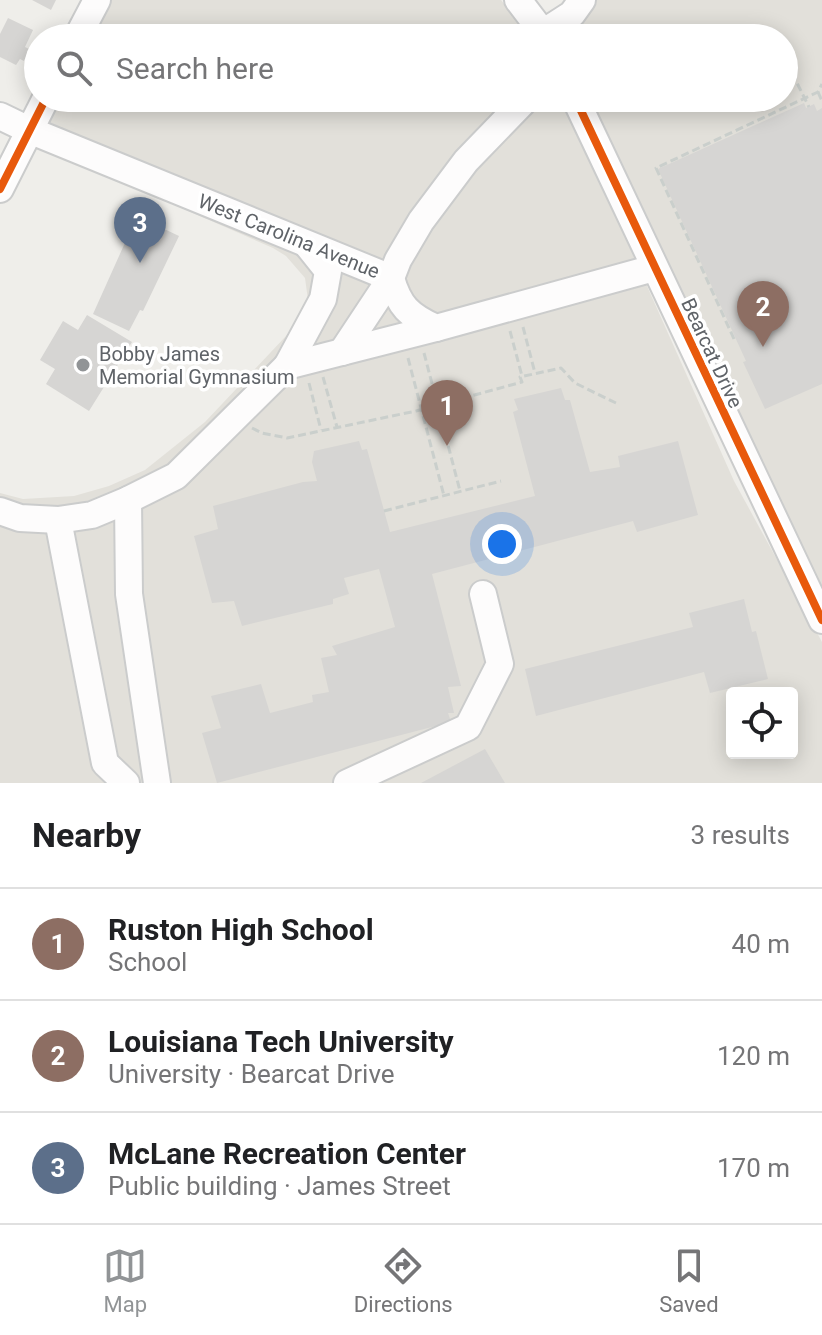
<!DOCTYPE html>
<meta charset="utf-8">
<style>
:root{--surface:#fff;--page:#f6f6f6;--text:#202124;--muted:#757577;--line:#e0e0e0;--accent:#919496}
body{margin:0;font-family:Roboto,sans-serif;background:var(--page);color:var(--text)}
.controls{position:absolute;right:24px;bottom:24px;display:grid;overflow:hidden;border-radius:8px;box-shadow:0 4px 20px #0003}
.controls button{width:72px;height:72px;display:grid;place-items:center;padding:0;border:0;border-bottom:2px solid var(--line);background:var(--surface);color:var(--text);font:40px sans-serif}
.you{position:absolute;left:502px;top:544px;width:28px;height:28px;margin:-20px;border:6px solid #fff;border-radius:50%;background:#1a73e8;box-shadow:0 0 0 12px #1a73e833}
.badge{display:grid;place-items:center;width:52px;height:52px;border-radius:50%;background:var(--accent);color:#fff;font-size:26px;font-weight:700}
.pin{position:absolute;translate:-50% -66px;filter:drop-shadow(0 2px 4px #0008)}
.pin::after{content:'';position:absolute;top:42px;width:28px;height:24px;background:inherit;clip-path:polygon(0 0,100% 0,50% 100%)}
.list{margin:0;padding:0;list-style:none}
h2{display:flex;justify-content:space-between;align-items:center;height:104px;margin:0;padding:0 32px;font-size:34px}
h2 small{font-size:26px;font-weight:400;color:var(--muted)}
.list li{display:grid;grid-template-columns:52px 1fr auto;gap:24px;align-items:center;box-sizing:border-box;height:112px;padding:0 32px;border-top:2px solid var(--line)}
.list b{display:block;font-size:30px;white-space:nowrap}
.list p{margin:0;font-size:26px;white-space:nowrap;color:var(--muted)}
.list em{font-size:26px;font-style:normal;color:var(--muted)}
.icon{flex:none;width:44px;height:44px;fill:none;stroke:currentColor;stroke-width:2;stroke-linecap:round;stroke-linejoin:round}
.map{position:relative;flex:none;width:822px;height:783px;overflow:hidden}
.search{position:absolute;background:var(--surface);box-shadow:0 4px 20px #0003;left:24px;right:24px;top:24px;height:88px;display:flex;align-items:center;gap:20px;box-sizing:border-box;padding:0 28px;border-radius:44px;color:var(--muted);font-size:30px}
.sheet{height:440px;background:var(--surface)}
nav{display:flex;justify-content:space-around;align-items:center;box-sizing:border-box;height:112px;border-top:2px solid var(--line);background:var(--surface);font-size:22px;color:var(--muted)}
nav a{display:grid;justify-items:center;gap:4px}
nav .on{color:var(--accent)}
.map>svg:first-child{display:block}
.education{fill:#e2e0da;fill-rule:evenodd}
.building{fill:#d6d5d3}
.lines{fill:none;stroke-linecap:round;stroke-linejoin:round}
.minor-casing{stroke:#cbcccc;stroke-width:30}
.path{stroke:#cacfcc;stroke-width:3;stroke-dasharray:8 4;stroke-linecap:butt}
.minor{stroke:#fdfcfc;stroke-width:26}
.cycleway-casing{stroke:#fff;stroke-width:13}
.cycleway{stroke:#e8590c;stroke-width:8}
.poi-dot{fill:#919496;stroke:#fff;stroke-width:3}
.labels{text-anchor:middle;stroke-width:7;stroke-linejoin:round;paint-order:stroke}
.street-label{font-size:20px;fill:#5f6368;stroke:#fff}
.poi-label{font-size:20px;fill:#5f6368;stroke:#fff;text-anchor:start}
</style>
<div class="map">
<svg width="822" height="783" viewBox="0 0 822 783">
<rect width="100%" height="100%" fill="#efeeea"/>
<g class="education">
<path d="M 110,0 L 501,0 L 531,38 L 90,38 Z"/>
<path d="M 592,0 L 822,0 L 822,597 L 585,98 L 784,98 L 784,38 L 571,38 Z"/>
<path d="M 59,98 L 563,98 L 734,481 L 822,642 L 822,783 L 0,783 L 0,493 L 23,499 L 74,496 L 109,486 L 145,470 L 205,422 L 303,318 L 308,300 L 305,278 L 286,256 L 273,248 L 40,146 L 33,147 ZM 732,693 L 792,693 L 792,753 L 732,753 Z"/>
</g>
<g class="building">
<path d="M 32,0 L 56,0 L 51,10 Z"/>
<path d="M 8,18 L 33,30 L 25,47 L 29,49 L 24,61 L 20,59 L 16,65 L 0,57 L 0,34 Z"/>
<path d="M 804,103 L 806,108 L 814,104 L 817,111 L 822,108 L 822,384 L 765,409 L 743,362 L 746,361 L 658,169 Z"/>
<path d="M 137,216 L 179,236 L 143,311 L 140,310 L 129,331 L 93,314 Z"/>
<path d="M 87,315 L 132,342 L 89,411 L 46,384 L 55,369 L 40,360 L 63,321 L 78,330 Z"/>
<path d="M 561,388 L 565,400 L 570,400 L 590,472 L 620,467 L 618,456 L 678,441 L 698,515 L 637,532 L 633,521 L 432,574 L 461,686 L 448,687 L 454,713 L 448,713 L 451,722 L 217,783 L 202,733 L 221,728 L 211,696 L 261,684 L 270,713 L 313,702 L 312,695 L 329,692 L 321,658 L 337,655 L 332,646 L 395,627 L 379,569 L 344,578 L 349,594 L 333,599 L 333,604 L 242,626 L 234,601 L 212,603 L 194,536 L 218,529 L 213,506 L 303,482 L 317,481 L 312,462 L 314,451 L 359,441 L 362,450 L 367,449 L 390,532 L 535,496 L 513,412 L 518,410 L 514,399 Z"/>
<path d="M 744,599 L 752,632 L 756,631 L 768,679 L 710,693 L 704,672 L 536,716 L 525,669 L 693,627 L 689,613 Z"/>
<path d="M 485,749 L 505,783 L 421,783 Z"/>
</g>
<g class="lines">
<g class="minor-casing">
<g id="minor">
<path d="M 518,0 L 547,38"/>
<path d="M 544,32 L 572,14 L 582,0"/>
<path d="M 77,38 L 97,0"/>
<path d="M 575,98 L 822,620"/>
<path d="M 0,116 L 29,130 L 391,278 C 399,306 409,316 436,328 L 654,268"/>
<path d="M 0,189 L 46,98"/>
<path d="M 342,352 L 391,278 L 398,260 L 421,221 L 466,161 L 527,98"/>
<path d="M 287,366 L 323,299 L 328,271 L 308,246"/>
<path d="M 128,500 L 129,594 L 157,783"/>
<path d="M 0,511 L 20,518 L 58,520 L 92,515 L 128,500 L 176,476 L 287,366 L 436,328"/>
<path d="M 58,520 L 105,763 L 126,783"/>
<path d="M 347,783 L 468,727 L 500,664 L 483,594"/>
</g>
</g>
<g class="path">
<path d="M 792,73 L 809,107"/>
<path d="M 818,92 L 822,101"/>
<path d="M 523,327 L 535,373"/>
<path d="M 510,331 L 522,376"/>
<path d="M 734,339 L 656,168 L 818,92 L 822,84"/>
<path d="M 424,353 L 460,491"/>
<path d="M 408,358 L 444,496"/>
<path d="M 323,377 L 337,427"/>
<path d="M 309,383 L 321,430"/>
<path d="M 252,428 L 262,433 L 287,438 L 416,411 L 522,382 L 520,377 L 561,368 L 575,383 L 616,403"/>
<path d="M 384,511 L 501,481"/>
</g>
<use href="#minor" class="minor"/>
<g class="cycleway-casing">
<g id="cycleway">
<path d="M 575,98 L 822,620"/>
<path d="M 0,189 L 46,98"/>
</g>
</g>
<use href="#cycleway" class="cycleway"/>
</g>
<circle class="poi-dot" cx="83" cy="365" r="8"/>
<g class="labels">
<g class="street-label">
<text transform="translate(289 236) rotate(22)" y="7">West Carolina Avenue</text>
<text transform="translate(712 353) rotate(65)" y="7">Bearcat Drive</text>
</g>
<g class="poi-label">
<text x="99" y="361">Bobby James<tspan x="99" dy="23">Memorial Gymnasium</tspan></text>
</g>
</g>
</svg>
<div class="controls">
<button><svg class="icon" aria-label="locate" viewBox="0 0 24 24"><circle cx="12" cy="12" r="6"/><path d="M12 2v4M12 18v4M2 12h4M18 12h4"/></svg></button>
</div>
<div class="you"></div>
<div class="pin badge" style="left:447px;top:446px;background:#8d6e63">1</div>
<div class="pin badge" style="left:763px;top:347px;background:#8d6e63">2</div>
<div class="pin badge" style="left:140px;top:263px;background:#5c6f8a">3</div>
<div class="search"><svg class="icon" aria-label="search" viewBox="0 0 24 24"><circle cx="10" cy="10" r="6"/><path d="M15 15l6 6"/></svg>Search here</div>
</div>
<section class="sheet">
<h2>Nearby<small>3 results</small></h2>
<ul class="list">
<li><span class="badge" style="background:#8d6e63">1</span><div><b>Ruston High School</b><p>School</p></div><em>40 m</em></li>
<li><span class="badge" style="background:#8d6e63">2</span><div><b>Louisiana Tech University</b><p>University · Bearcat Drive</p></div><em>120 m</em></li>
<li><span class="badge" style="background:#5c6f8a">3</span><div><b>McLane Recreation Center</b><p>Public building · James Street</p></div><em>170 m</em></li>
</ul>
</section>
<nav>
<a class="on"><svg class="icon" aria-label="map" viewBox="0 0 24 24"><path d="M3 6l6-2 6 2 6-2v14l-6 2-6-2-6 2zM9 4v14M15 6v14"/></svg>Map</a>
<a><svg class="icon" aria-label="directions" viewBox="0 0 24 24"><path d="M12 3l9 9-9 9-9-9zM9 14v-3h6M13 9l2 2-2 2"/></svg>Directions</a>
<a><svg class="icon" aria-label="saved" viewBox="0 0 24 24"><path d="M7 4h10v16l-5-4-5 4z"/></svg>Saved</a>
</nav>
